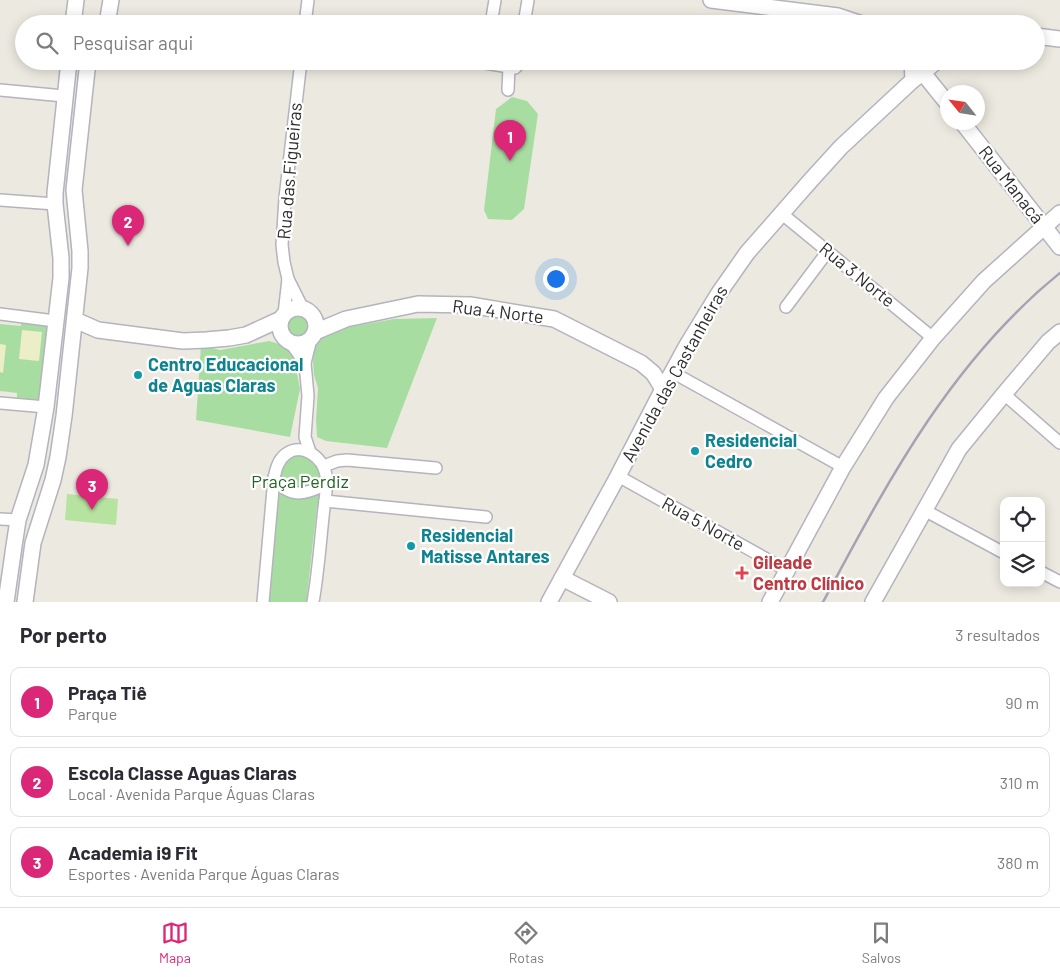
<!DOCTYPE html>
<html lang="pt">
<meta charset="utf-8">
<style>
:root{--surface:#fff;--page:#f7f7f7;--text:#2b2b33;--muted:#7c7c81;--line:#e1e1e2;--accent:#db2777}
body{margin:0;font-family:Barlow,sans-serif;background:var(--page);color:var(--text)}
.controls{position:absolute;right:15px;bottom:15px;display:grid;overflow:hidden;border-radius:10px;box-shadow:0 2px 12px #0003}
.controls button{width:45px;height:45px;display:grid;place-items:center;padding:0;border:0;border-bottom:1px solid var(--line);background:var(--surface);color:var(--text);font:25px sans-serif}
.compass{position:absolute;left:940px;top:85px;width:45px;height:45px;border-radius:50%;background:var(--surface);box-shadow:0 2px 12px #0003;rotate:300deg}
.you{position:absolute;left:555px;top:278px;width:18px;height:18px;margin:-12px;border:4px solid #fff;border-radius:50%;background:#1a73e8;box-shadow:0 0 0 8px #1a73e833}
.badge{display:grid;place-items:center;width:32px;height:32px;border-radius:50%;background:var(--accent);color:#fff;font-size:16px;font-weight:700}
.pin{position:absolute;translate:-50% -41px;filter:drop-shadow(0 1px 2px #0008)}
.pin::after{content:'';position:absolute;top:26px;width:18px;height:15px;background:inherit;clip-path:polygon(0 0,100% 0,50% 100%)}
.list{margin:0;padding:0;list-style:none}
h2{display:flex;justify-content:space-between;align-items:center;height:65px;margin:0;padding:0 20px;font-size:21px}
h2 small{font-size:16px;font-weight:400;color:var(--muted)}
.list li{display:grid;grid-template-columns:32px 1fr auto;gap:15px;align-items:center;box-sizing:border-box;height:70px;margin:0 10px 10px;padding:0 10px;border:1px solid var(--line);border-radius:10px}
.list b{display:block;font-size:19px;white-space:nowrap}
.list p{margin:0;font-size:16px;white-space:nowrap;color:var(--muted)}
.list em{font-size:16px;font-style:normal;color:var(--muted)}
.icon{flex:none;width:28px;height:28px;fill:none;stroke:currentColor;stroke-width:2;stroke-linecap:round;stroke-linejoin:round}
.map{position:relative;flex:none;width:1060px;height:602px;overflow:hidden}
.search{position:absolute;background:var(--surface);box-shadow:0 2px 12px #0003;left:15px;right:15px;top:15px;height:55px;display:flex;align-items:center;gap:12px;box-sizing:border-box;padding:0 18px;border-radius:28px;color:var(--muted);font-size:19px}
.sheet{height:305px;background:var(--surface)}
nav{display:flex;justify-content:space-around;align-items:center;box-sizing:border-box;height:70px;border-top:1px solid var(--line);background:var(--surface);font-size:14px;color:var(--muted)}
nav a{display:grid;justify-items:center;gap:2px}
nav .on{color:var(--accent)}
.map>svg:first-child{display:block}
.green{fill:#a8dda2}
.sand{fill:#ebeec6}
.pitch{fill:#b6e39f}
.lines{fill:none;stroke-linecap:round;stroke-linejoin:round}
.street-casing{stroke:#b4b3be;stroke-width:14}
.secondary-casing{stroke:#b4b3be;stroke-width:18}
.street{stroke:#fff;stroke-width:11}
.secondary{stroke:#fff;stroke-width:15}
.rail{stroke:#a4a3b4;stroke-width:2.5}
.culture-dot{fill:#0f9aa8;stroke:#fff;stroke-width:2}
.health-dot{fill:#e0444e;stroke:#fff;stroke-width:2}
.labels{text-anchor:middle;stroke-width:4.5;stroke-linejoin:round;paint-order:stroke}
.street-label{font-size:18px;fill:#2c2c2c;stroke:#fff}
.culture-label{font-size:18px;font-weight:bold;fill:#0d838f;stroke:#fff;text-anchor:start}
.park-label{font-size:18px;fill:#226324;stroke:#fff}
.health-label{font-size:18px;font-weight:bold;fill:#be3a42;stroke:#fff;text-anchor:start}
</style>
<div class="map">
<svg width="1060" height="602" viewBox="0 0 1060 602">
<rect width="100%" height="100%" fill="#eceae0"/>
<g class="green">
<path d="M 512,97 L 527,101 L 538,114 L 524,209 L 512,220 L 488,219 L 484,210 L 496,109 Z"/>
<circle cx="298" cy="326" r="18"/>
<path d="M 437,318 L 387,448 L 326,441 L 317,437 L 316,420 L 318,388 L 314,375 L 313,362 L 314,350 L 319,341 L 328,332 L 344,328 L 394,319 Z"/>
<path d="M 21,320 L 46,324 L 48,328 L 42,396 C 36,404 25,401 17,400 L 17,393 L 0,391 L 0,324 L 21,326 Z"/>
<path d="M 269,341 L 286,346 L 294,357 L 300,389 L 290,437 L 196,420 L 201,345 L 220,350 Z"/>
<path d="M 299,449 L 324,466 L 324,507 L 317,506 L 307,596 L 314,597 L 313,602 L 263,602 L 270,592 L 278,502 L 272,501 L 276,467 Z"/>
</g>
<g class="sand">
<path d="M 22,330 L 42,332 L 39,361 L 19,359 Z"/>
<path d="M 0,344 L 6,345 L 3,373 L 0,372 Z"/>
</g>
<path class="pitch" d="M 67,494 L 118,499 L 116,525 L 65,520 Z"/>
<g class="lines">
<g class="street-casing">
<g id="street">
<path d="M 305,24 L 308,0"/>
<path d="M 491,24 L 495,0"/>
<path d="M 524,24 L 528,0"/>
<path d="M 301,61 L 285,198 L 282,245 L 284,262 L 288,279 L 303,309"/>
<path d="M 473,61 L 509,67 L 508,90"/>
<path d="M 509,67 L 515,68 L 518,65 L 519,61"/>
<path d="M 0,90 L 64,96"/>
<path d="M 0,200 L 55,204"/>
<path d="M 781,213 L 933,338"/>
<path d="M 786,307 L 828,251"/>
<path d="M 0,314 L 55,321"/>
<path d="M 284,314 L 288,279"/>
<path d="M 290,342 L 305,363"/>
<path d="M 672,372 L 843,467"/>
<path d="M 1004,394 L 1060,443"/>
<path d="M 0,403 L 46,407"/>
<path d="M 310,452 L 305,437 L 308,396 L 305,363 L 311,339"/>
<path d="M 324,466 L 337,461 L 347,460 L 436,468"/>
<path d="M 618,476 L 788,571"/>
<path d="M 274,478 C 290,499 305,495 326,484"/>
<path d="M 325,501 L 486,517"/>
<path d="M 924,510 L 1004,553"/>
<path d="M 0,519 L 18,520"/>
<path d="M 1041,572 L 1060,582"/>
<path d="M 263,602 L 274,478 C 276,469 278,460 286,454 C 302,442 323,457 326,475 C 328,488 324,504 323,517 C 320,545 318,574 313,602"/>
</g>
</g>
<g class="secondary-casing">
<g id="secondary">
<path d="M 711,0 L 838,16 L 862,24"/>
<path d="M 73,24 L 76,0"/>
<path d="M 107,24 L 111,0"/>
<path d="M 1036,36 L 1060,39"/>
<path d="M 912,61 L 913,80"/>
<path d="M 923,73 L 948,104"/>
<path d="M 962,122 L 1060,247"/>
<circle cx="298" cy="326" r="18"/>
<path d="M 75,320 L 98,330 L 183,341 L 206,340 L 229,338 L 246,335 L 281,319"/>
<path d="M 315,332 L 346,319 L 418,304 L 470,305 L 554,319 L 641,363 L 653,373 L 663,389"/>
<path d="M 562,578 L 609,602"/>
<path d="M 6,602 L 14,546 L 18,520 L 36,465 L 46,407 L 61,278 L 61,258 L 55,204 L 55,193 L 69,61"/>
<path d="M 25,602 L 33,543 L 53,480 L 58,457 L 64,416 L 80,268 L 80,251 L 74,190 L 87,70 L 89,61"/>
<path d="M 549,602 L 618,476 L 663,389 L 686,347 L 719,293 L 747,253 L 811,180 L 841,147 L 913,80 L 937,61"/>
<path d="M 770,602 L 843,467 L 886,398 L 933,338 L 984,281 L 1044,227 L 1060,213"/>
<path d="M 873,602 L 959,449 L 1004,394 L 1048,342 L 1060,332"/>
</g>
</g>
<use href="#street" class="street"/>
<use href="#secondary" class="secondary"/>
<path class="rail" d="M 823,602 C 888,481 951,361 1060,273"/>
</g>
<g class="culture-dot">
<circle cx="138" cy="375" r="5"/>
<circle cx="695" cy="451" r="5"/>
<circle cx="411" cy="546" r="5"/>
</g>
<path class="health-dot" d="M739.5 565.5h5v5h5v5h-5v5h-5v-5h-5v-5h5z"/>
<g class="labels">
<g class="street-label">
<text transform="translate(290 171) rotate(-85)" y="6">Rua das Figueiras</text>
<text transform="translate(1011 185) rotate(52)" y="6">Rua Manacá</text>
<text transform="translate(857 275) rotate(39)" y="6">Rua 3 Norte</text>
<text transform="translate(498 312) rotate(7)" y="6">Rua 4 Norte</text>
<text transform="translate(675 374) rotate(-61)" y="6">Avenida das Castanheiras</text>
<text transform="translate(703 524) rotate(29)" y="6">Rua 5 Norte</text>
</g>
<g class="culture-label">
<text x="148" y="371">Centro Educacional<tspan x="148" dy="21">de Aguas Claras</tspan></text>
<text x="705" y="447">Residencial<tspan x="705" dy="21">Cedro</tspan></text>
<text x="421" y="542">Residencial<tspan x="421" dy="21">Matisse Antares</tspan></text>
</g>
<g class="park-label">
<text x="300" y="488">Praça Perdiz</text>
</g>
<g class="health-label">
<text x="753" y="569">Gileade<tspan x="753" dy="21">Centro Clínico</tspan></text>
</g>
</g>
</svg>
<div class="controls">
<button><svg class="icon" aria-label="locate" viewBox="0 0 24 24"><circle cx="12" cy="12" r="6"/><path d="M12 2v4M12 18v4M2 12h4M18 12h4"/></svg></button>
<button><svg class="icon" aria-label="layers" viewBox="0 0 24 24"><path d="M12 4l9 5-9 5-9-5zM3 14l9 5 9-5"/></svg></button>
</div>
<svg class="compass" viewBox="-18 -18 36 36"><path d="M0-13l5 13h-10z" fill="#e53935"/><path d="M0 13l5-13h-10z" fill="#7c7c81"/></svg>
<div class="you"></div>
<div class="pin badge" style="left:510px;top:161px">1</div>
<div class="pin badge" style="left:128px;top:246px">2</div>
<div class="pin badge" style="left:92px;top:510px">3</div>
<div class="search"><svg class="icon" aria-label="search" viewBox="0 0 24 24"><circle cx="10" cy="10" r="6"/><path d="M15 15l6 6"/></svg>Pesquisar aqui</div>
</div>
<section class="sheet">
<h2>Por perto<small>3 resultados</small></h2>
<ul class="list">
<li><span class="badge">1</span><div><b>Praça Tiê</b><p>Parque</p></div><em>90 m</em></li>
<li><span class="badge">2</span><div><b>Escola Classe Aguas Claras</b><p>Local · Avenida Parque Águas Claras</p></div><em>310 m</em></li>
<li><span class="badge">3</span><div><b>Academia i9 Fit</b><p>Esportes · Avenida Parque Águas Claras</p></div><em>380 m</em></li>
</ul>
</section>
<nav>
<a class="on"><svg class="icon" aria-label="map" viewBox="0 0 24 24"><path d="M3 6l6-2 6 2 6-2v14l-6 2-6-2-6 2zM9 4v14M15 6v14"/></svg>Mapa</a>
<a><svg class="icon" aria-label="directions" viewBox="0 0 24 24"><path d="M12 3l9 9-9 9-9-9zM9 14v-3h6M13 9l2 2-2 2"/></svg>Rotas</a>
<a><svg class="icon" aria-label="saved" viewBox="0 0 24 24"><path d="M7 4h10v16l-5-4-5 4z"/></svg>Salvos</a>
</nav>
